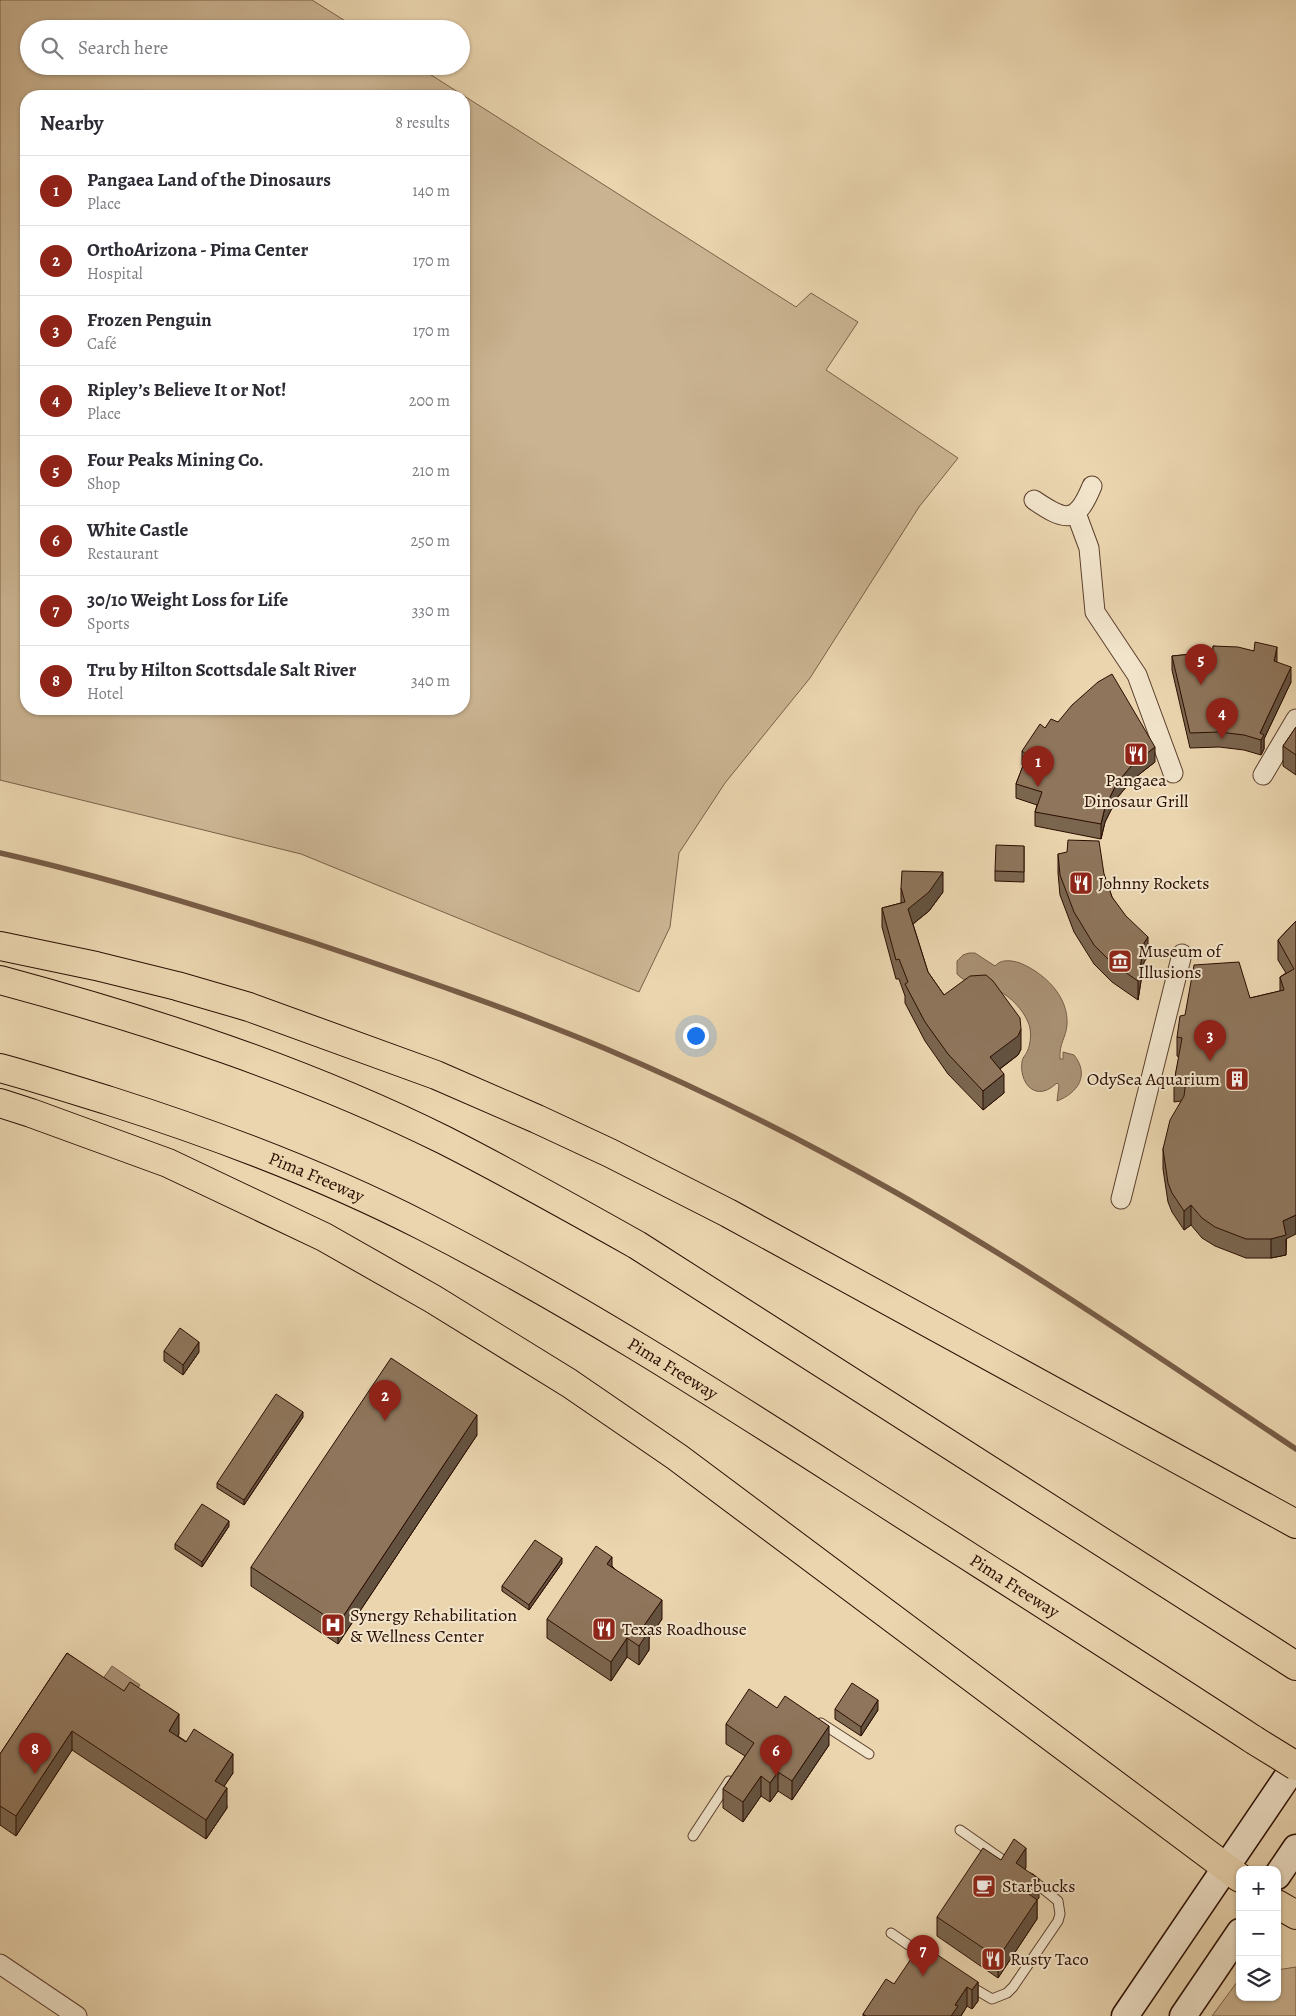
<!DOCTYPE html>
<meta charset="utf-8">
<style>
:root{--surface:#fff;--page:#f2f2f3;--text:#2b2b33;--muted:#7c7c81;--line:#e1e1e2;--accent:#8f2418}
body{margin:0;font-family:Alegreya,serif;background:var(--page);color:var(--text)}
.controls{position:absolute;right:15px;bottom:15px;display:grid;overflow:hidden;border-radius:10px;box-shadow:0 1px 4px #0004}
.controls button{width:45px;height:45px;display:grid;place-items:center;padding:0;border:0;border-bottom:1px solid var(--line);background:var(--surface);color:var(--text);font:25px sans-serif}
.you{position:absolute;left:695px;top:1035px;width:18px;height:18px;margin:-12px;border:4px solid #fff;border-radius:50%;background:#1a73e8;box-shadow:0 0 0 8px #1a73e833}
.badge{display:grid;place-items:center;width:32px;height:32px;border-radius:50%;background:var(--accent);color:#fff;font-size:16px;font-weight:700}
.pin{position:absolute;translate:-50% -41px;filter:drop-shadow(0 1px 2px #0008)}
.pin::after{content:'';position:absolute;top:26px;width:18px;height:15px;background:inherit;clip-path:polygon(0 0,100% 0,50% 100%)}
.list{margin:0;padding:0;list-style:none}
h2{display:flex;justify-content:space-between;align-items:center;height:65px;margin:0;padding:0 20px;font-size:21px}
h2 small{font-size:16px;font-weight:400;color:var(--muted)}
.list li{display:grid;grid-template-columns:32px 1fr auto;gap:15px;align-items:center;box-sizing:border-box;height:70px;padding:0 20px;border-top:1px solid var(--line)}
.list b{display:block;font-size:19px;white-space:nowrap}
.list p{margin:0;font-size:16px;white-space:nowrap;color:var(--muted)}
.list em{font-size:16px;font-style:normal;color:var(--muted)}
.icon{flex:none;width:28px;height:28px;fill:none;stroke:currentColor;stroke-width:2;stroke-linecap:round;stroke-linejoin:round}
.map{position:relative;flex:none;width:1296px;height:2016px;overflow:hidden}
.search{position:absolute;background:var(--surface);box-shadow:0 1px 4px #0004;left:20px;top:20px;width:450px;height:55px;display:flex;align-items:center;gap:12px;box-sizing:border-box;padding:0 18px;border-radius:28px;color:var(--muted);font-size:19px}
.panel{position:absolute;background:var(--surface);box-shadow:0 1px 4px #0004;left:20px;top:90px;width:450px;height:625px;border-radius:20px}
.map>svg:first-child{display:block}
.green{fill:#cab391;stroke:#7a6048;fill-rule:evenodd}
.water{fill:#a99174;stroke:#775c46}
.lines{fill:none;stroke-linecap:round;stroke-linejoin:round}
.stream{stroke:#775c46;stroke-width:5.5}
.lane-casing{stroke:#5b3f2c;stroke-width:11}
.street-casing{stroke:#5b3f2c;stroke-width:21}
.secondary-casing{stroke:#2b0d00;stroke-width:29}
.highway-casing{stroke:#2b0d00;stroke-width:30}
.lane{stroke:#f1e4cb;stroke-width:9}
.street{stroke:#f1e4cb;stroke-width:19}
.secondary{stroke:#f1e4cb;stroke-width:26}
.highway{stroke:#ead5af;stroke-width:28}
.highway-bridge-casing{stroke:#2b0d00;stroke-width:30;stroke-linecap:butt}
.highway-bridge{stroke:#ead5af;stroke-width:28}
.wall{fill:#7a654e;stroke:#2b0d00}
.shaded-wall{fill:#635240;stroke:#2b0d00}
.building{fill:#8e755b;stroke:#2b0d00}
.labels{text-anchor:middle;stroke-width:4;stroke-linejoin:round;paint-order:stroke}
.poi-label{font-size:18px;fill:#2b0d00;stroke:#f1e4cb;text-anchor:start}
.street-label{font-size:18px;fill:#2b0d00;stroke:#f1e4cb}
</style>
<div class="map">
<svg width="1296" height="2016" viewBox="0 0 1296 2016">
<rect width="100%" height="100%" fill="#ead5af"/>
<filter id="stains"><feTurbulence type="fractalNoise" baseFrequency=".004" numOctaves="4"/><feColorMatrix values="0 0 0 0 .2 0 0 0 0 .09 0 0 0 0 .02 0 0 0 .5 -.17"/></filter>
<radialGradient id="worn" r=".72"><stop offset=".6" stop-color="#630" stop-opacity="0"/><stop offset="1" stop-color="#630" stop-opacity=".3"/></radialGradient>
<g class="green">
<path d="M 0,0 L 312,0 L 358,29 L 29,29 L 29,66 L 417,66 L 796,307 L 811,293 L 858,322 L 826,370 L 958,458 L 919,507 L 810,678 L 725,783 L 679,853 L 670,927 L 639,992 L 301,854 L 0,780 ZM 26,96 L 464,96 L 464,709 L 26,709 Z"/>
<path d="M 1296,1967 L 1296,2016 L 1212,2016 L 1240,1978 L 1240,1997 L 1277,1997 L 1277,1970 Z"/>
</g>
<g class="water">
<path d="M 969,953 L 975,953 L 995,966 C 1001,959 1011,960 1020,963 C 1044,973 1069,996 1067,1025 C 1066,1038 1059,1043 1060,1059 L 1063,1059 L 1063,1052 L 1074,1055 C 1090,1075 1078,1093 1057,1101 L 1059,1085 L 1057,1083 C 1051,1088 1045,1093 1036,1091 C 1025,1088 1020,1073 1022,1062 C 1022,1058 1025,1056 1027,1052 C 1031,1044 1032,1030 1028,1022 C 1023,1010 1011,997 999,991 C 984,984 968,986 957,974 L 957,961 L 963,955 Z"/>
<path d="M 112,1666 L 140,1685 L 130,1700 L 102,1680 Z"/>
</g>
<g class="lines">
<path class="stream" d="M 0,853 C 106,877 209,909 312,942 C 410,975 508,1008 604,1048 C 703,1090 801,1139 895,1192 C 1033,1270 1164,1361 1296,1449"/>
<g class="lane-casing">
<g id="lane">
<path d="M 821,1723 L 869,1754"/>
<path d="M 960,1830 L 1010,1865"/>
<path d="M 693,1836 L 729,1781"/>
<path d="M 891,1933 L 926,1957"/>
<path d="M 968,1985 L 992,1999 L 1007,1993 L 1013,1987 L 1058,1921 L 1060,1914 L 1058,1901 L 1030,1878"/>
</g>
</g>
<g class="street-casing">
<g id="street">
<path d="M 1034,500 C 1065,521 1076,525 1092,486"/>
<path d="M 1076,513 L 1089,548 L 1095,612 L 1137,675 L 1173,773"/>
<path d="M 1263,775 L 1296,719"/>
<path d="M 1121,1199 L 1182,954"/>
<path d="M 0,1964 L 77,2016"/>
</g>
</g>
<g class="secondary-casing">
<g id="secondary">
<path d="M 1277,1876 L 1296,1848"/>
<path d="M 1125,2016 L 1296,1764"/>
<path d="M 1183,2016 L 1240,1932"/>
</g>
</g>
<g class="highway-casing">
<g id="highway">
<path d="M 0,946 L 96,966 L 177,986 L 249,1007 L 436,1075 L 537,1119 L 610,1153 L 728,1213 L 1296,1524"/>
<path d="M 0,980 C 152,1021 302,1070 444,1140 C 509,1173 573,1209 637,1245 L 1296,1666"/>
<path id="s1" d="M 0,1068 C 37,1078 74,1090 110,1101 C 217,1135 323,1175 423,1226 C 568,1300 706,1388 843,1476 C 980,1564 1118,1651 1254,1740"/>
<path d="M 0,1103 L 31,1113 L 168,1163 L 324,1237 L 433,1299 L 569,1383 L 677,1457 L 1240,1878"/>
<path d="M 1277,1904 L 1296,1915"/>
</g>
</g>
<use href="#lane" class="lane"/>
<use href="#street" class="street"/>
<use href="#secondary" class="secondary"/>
<use href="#highway" class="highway"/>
<g class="highway-bridge-casing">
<path id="highway-bridge" d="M 1254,1740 L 1296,1766"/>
</g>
<use href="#highway-bridge" class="highway-bridge"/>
</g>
<g class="wall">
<path d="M 1213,646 L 1254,651 L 1277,662 L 1291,682 L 1264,739 L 1264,749 L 1261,755 L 1244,750 L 1219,747 L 1190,748 L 1172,670 L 1172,656 L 1213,652 Z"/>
<path d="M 1058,722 L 1155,762 L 1132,780 L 1117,798 L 1105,822 L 1101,839 L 1035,826 L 1035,812 L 1037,805 L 1016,798 L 1016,784 L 1023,766 L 1022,765 L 1022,751 L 1045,728 Z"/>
<path d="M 1296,727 L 1296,775 L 1283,766 L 1283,746 Z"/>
<path d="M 1024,846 L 1024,882 L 995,881 L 995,871 Z"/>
<path d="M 1058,854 L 1104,874 L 1112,897 L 1148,956 L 1144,962 L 1138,1000 L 1112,982 L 1094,964 L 1074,932 L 1060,895 L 1058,873 Z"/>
<path d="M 901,888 L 943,892 L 929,911 L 913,924 L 928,972 L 944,995 L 1021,1049 L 1018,1055 L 1000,1069 L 1004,1093 L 983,1110 L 948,1074 L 925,1041 L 905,1003 L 905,996 L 899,979 L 896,979 L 882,927 L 882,908 L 901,903 Z"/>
<path d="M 1296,921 L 1286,1255 L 1271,1258 L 1246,1258 L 1215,1246 L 1202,1238 L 1191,1225 L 1184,1230 L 1172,1212 L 1168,1202 L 1163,1169 L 1163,1149 L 1181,1101 L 1174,1102 L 1174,1082 L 1179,1057 L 1177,1056 L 1177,1037 L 1250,998 L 1280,991 L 1280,977 L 1286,973 L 1278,960 L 1278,940 Z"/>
<path d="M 164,1351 L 199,1352 L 183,1375 L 164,1361 Z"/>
<path d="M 303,1417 L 244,1505 L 217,1488 L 217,1483 Z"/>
<path d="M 477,1435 L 338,1644 L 251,1586 L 251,1567 Z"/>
<path d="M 229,1526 L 202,1567 L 175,1549 L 175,1544 Z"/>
<path d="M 562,1563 L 529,1610 L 502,1591 L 502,1586 Z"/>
<path d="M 612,1566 L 662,1619 L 649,1638 L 649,1650 L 639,1665 L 627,1657 L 611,1681 L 547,1638 L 547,1619 Z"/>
<path d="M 67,1653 L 179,1734 L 178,1736 L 233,1773 L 224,1786 L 227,1808 L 206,1839 L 72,1750 L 16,1836 L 0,1825 L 0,1754 Z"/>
<path d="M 835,1709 L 878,1710 L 861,1736 L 835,1719 Z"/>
<path d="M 726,1724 L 829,1745 L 792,1800 L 778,1791 L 770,1802 L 761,1796 L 743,1822 L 723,1808 L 723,1789 L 745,1756 L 726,1744 Z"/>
<path d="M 1001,1860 L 1026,1867 L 1025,1869 L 1039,1898 L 1037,1900 L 1037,1919 L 998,1978 L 937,1936 L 937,1917 Z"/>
<path d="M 978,1982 L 978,2001 L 972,2009 L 967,2006 L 961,2016 L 863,2016 L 863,2014 L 894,1984 Z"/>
</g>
<g class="shaded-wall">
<path d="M 1277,647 L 1277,661 L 1274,675 L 1274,661 Z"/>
<path d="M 1291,667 L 1291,682 L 1264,739 L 1264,749 L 1261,755 L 1261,740 L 1260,733 Z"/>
<path d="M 1155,747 L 1155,762 L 1132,780 L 1117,798 L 1105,822 L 1101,839 L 1101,824 L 1105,807 L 1117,783 L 1132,765 Z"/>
<path d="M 943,872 L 943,892 L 929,911 L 908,928 L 908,909 Z"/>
<path d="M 1148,937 L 1148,956 L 1144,962 L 1138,1000 L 1138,981 L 1144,943 Z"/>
<path d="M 1021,1029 L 1021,1049 L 1018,1055 L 990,1076 L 990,1057 Z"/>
<path d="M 1004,1074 L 1004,1093 L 983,1110 L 983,1091 Z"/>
<path d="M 1191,1205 L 1191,1225 L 1184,1230 L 1184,1211 Z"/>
<path d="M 1296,1215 L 1296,1234 L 1286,1239 L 1286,1255 L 1271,1258 L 1271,1239 L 1283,1221 Z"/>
<path d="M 199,1342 L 199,1352 L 183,1375 L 183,1365 Z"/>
<path d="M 303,1412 L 303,1417 L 244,1505 L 244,1500 Z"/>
<path d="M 477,1415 L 477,1435 L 338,1644 L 338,1624 Z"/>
<path d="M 229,1521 L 229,1526 L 202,1567 L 202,1562 Z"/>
<path d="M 612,1557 L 612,1577 L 607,1564 Z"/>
<path d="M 562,1558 L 562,1563 L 529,1610 L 529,1605 Z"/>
<path d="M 662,1600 L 662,1619 L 649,1638 L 649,1650 L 639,1665 L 639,1646 L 643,1627 Z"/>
<path d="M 627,1638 L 627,1657 L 611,1681 L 611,1662 Z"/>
<path d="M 878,1700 L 878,1710 L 861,1736 L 861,1727 Z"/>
<path d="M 179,1714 L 179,1734 L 169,1750 L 169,1731 Z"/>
<path d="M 829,1726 L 829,1745 L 792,1800 L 792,1781 Z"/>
<path d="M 72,1731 L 72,1750 L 16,1836 L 16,1816 Z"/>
<path d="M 233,1754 L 233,1773 L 215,1800 L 215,1781 Z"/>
<path d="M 778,1772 L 778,1791 L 770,1802 L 770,1783 Z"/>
<path d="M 761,1776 L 761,1796 L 743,1822 L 743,1802 Z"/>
<path d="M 227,1788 L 227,1808 L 206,1839 L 206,1820 Z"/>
<path d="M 1026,1848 L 1026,1867 L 1016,1883 L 1016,1863 Z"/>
<path d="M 1039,1879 L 1039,1898 L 1037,1900 L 1037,1919 L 998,1978 L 998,1958 L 1029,1894 Z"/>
<path d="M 978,1982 L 978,2001 L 972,2009 L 972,1990 Z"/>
<path d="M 967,1987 L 967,2006 L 961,2016 L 951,2016 L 955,2005 Z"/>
</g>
<g class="building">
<path d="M 1255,642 L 1277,647 L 1274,661 L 1291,667 L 1260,733 L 1264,735 L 1261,740 L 1244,735 L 1219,732 L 1190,733 L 1172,656 L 1213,652 L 1213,646 L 1238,647 L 1254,651 Z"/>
<path d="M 1112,674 L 1155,747 L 1132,765 L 1117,783 L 1105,807 L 1101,824 L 1035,812 L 1042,792 L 1016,784 L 1027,755 L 1022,751 L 1040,724 L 1045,728 L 1051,719 L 1058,722 L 1072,705 L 1098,682 Z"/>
<path d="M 1296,727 L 1296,755 L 1283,746 Z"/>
<path d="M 1068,840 L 1099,841 L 1104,874 L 1112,897 L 1126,916 L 1148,937 L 1144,943 L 1138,981 L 1112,963 L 1094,945 L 1074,912 L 1060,875 L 1058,854 L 1067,852 Z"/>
<path d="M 996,845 L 1024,846 L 1024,872 L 995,871 Z"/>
<path d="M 902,871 L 943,872 L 929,892 L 908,909 L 928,972 L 944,995 L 970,976 L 986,975 L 993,981 L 1020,1018 L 1021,1029 L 1018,1036 L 990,1057 L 1004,1074 L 983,1091 L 948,1054 L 925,1022 L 905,984 L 908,982 L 899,959 L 896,960 L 882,908 L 905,902 L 901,888 Z"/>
<path d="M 1296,921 L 1296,1215 L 1283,1221 L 1286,1235 L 1271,1239 L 1246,1239 L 1215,1227 L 1202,1218 L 1191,1205 L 1184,1211 L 1172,1193 L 1168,1183 L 1163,1149 L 1170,1120 L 1184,1096 L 1186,1081 L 1174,1082 L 1182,1038 L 1177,1037 L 1180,1016 L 1185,1015 L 1194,965 L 1239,962 L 1250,998 L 1284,990 L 1280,977 L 1294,969 L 1278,940 Z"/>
<path d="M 180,1328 L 199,1342 L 183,1365 L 164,1351 Z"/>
<path d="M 391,1358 L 477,1415 L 338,1624 L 251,1567 Z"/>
<path d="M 276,1394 L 303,1412 L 244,1500 L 217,1483 Z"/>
<path d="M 202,1504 L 229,1521 L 202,1562 L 175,1544 Z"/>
<path d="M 535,1540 L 562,1558 L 529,1605 L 502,1586 Z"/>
<path d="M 596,1546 L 612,1557 L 607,1564 L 662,1600 L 643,1627 L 649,1631 L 639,1646 L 627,1638 L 611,1662 L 547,1619 Z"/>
<path d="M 67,1653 L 124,1691 L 130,1682 L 179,1714 L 169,1731 L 186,1742 L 194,1729 L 233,1754 L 215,1781 L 227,1788 L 206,1820 L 72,1731 L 16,1816 L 0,1806 L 0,1754 Z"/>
<path d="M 852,1683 L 878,1700 L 861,1727 L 835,1709 Z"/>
<path d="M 749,1689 L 777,1708 L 785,1696 L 829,1726 L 792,1781 L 778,1772 L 770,1783 L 761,1776 L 743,1802 L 723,1789 L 754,1743 L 726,1724 Z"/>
<path d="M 1014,1839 L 1026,1848 L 1016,1863 L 1039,1879 L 1029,1894 L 1037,1900 L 998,1958 L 937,1917 L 983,1848 L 1001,1860 Z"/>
<path d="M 921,1944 L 978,1982 L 972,1990 L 967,1987 L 955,2005 L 958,2006 L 951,2016 L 866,2016 L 863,2014 L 886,1979 L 894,1984 Z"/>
</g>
<defs>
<g id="restaurant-square" transform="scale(1.25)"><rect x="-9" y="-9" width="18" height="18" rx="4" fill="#8f2418" stroke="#f1e4cb"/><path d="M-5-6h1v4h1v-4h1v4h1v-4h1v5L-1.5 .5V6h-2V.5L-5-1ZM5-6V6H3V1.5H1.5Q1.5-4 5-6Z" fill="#fff"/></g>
<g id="museum-square" transform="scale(1.25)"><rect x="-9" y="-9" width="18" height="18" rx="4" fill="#8f2418" stroke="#f1e4cb"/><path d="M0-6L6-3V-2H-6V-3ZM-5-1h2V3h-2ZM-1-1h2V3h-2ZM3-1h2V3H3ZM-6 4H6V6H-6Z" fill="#fff"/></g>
<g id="building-square" transform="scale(1.25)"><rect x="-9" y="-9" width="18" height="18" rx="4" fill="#8f2418" stroke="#f1e4cb"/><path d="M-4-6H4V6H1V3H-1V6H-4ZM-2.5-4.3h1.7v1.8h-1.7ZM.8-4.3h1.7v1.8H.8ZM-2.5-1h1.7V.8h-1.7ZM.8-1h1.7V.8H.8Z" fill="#fff"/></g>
<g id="hospital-square" transform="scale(1.25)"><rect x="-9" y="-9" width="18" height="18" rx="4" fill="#8f2418" stroke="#f1e4cb"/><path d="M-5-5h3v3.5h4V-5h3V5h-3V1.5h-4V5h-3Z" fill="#fff"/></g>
<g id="cafe-square" transform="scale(1.25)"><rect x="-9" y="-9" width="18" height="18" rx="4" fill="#8f2418" stroke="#f1e4cb"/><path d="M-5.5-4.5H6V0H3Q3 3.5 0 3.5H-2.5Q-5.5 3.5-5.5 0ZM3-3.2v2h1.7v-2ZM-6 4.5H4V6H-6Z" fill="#fff"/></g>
</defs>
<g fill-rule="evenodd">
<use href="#restaurant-square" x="1136" y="754"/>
<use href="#restaurant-square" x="1081" y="883"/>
<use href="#museum-square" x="1120" y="961"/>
<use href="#building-square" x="1237" y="1079"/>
<use href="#hospital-square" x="333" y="1625"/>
<use href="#restaurant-square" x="604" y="1629"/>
<use href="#cafe-square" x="984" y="1886"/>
<use href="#restaurant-square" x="993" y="1959"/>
</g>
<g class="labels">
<g class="poi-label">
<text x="1136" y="786" text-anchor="middle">Pangaea<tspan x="1136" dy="21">Dinosaur Grill</tspan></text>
<text x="1098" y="889">Johnny Rockets</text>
<text x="1138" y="957">Museum of<tspan x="1138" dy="21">Illusions</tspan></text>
<text x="1220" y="1085" text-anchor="end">OdySea Aquarium</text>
<text x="350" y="1621">Synergy Rehabilitation<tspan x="350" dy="21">&amp; Wellness Center</tspan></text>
<text x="622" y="1635">Texas Roadhouse</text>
<text x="1002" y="1892">Starbucks</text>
<text x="1010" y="1965">Rusty Taco</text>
</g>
<g class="street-label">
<text dy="6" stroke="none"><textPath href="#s1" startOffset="335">Pima Freeway</textPath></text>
<text dy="6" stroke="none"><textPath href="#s1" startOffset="740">Pima Freeway</textPath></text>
<text dy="6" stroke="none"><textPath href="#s1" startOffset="1145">Pima Freeway</textPath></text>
</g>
</g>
<rect width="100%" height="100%" filter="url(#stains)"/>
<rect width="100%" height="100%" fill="url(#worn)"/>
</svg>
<div class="controls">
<button>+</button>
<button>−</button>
<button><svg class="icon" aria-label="layers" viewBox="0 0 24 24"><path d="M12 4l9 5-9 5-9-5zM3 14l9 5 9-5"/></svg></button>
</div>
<div class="you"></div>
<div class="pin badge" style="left:1038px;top:787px">1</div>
<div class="pin badge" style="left:385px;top:1421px">2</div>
<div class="pin badge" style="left:1210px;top:1061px">3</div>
<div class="pin badge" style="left:1222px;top:739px">4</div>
<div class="pin badge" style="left:1201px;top:685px">5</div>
<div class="pin badge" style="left:776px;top:1776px">6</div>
<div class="pin badge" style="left:923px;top:1976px">7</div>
<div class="pin badge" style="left:35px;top:1774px">8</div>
<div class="search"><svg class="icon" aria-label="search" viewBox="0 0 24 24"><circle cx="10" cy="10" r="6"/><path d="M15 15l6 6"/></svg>Search here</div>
<section class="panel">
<h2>Nearby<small>8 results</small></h2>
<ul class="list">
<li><span class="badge">1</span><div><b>Pangaea Land of the Dinosaurs</b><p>Place</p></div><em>140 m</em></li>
<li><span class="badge">2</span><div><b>OrthoArizona - Pima Center</b><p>Hospital</p></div><em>170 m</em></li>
<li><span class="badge">3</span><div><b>Frozen Penguin</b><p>Café</p></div><em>170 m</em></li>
<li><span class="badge">4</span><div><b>Ripley’s Believe It or Not!</b><p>Place</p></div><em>200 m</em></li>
<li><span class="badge">5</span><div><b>Four Peaks Mining Co.</b><p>Shop</p></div><em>210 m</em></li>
<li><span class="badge">6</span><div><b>White Castle</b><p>Restaurant</p></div><em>250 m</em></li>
<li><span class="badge">7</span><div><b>30/10 Weight Loss for Life</b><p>Sports</p></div><em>330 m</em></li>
<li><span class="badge">8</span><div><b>Tru by Hilton Scottsdale Salt River</b><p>Hotel</p></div><em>340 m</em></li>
</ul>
</section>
</div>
